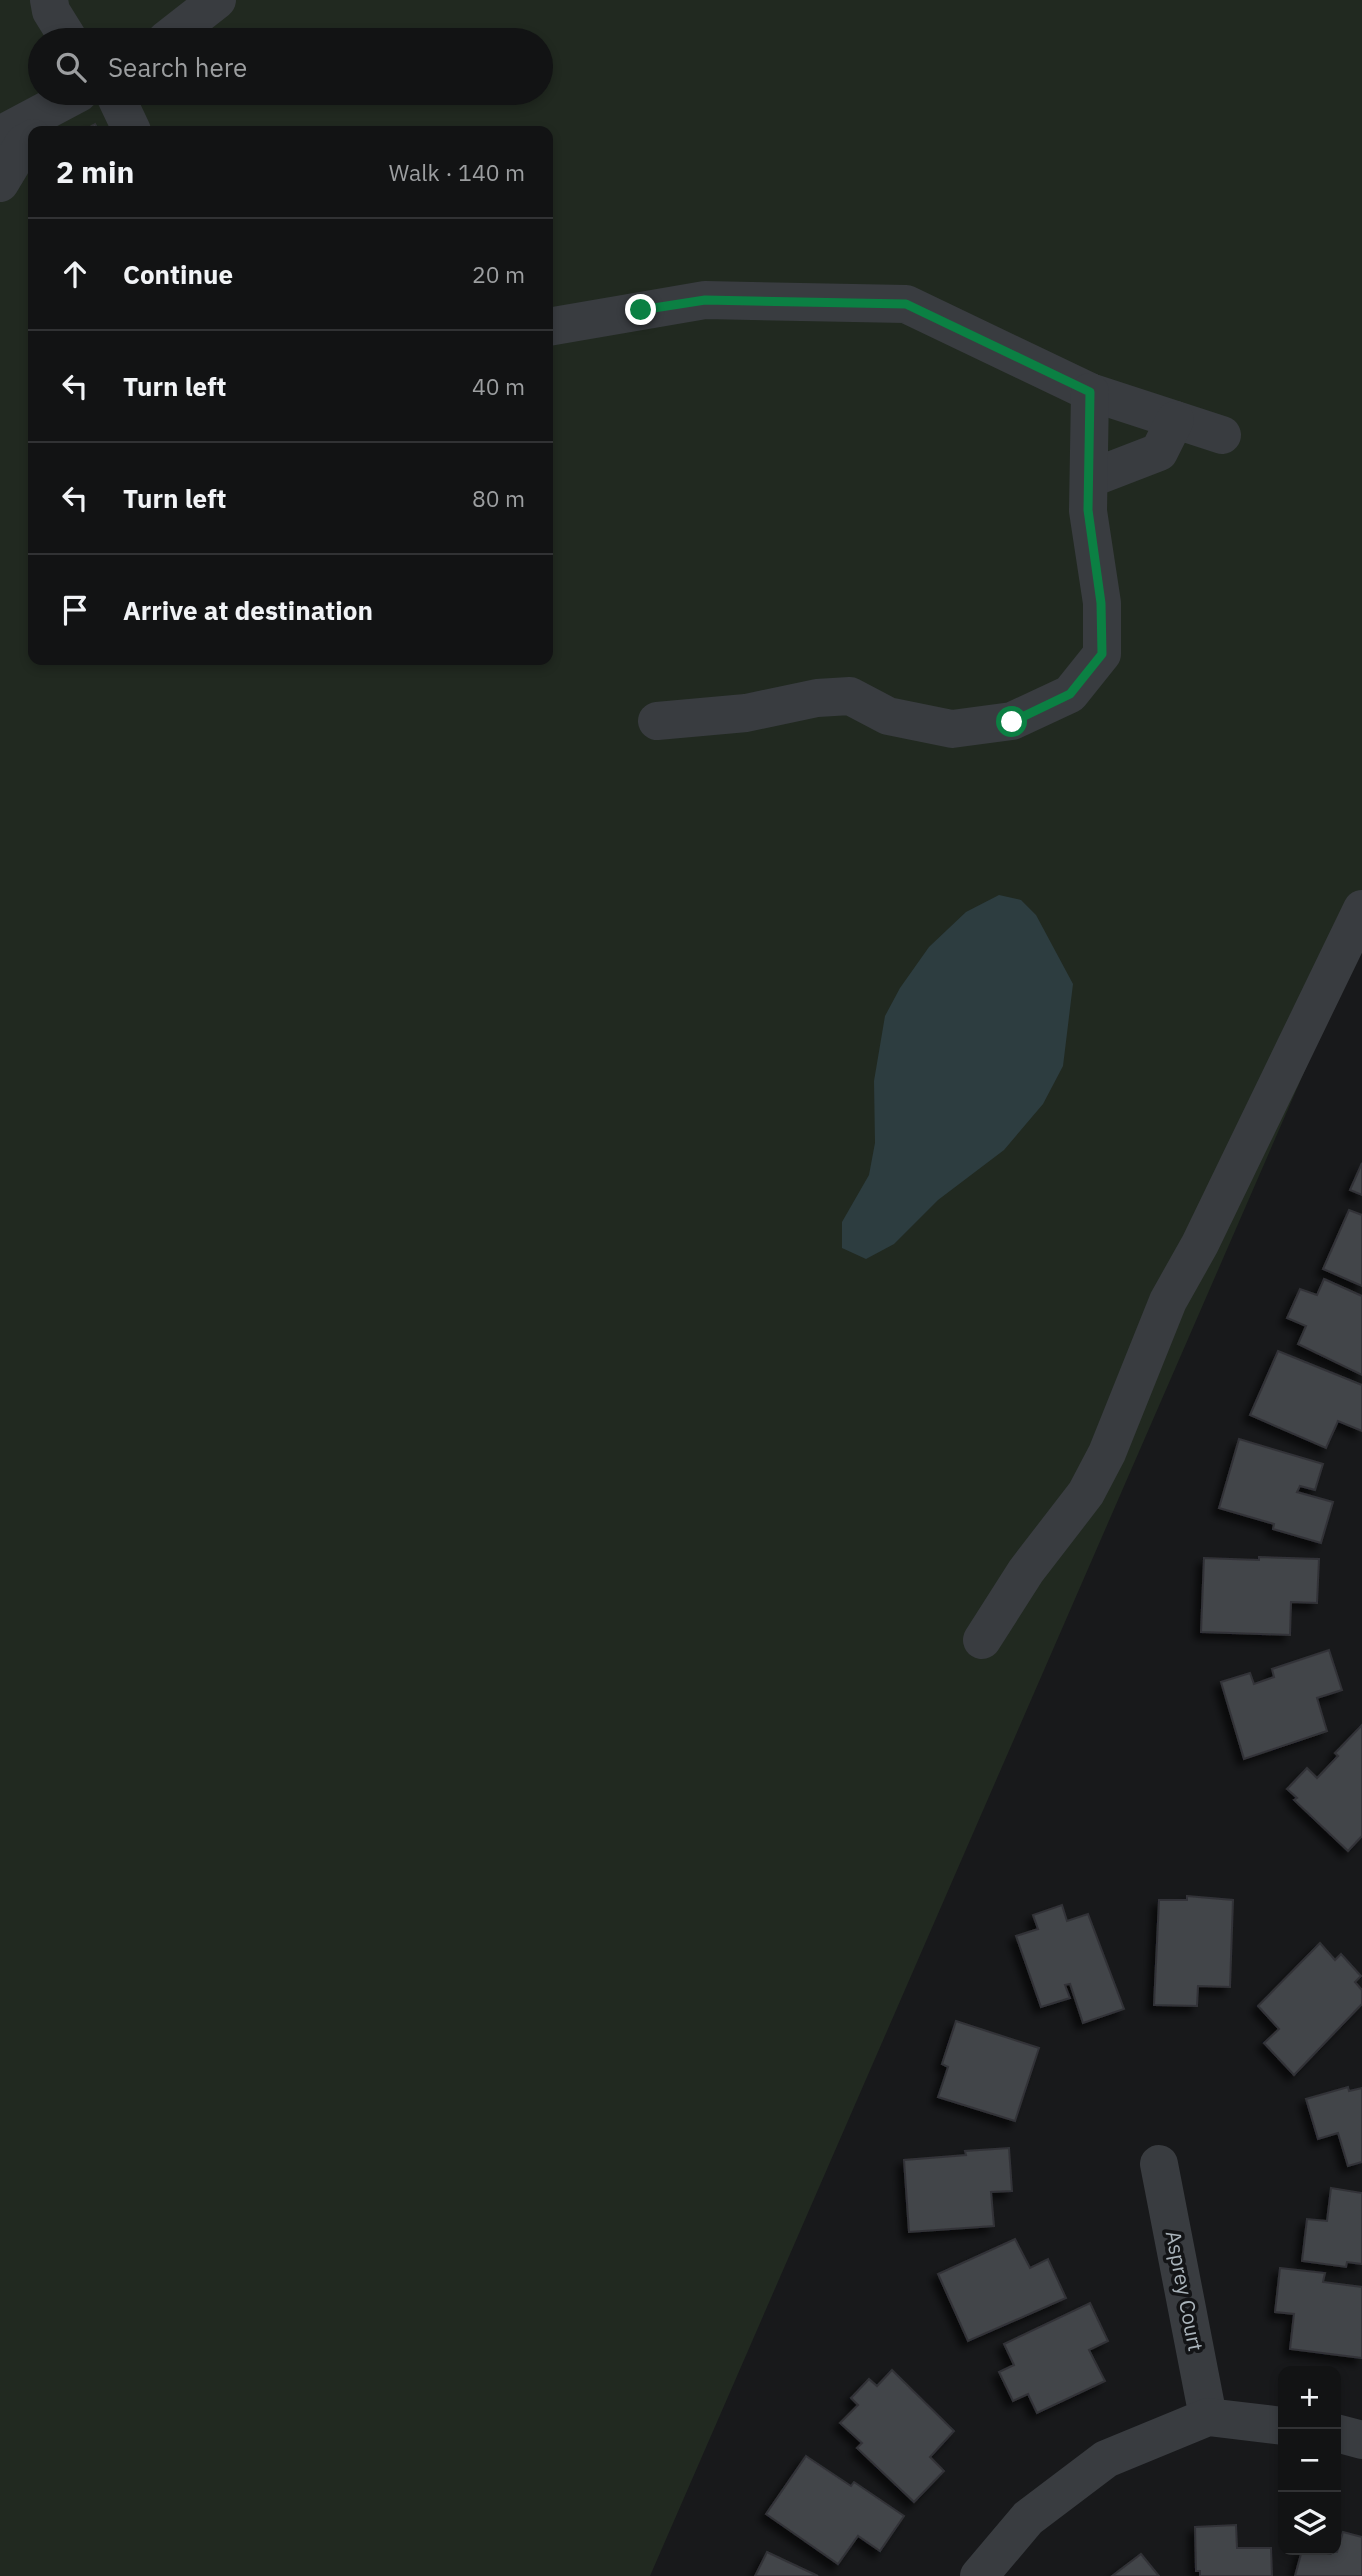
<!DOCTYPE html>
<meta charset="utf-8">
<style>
:root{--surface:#121314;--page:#1b1c1d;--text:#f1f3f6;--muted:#9c9ea0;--line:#313234}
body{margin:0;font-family:"IBM Plex Sans",sans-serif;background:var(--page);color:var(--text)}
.controls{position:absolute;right:21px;bottom:21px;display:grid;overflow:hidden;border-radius:14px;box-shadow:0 4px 10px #0003}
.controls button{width:63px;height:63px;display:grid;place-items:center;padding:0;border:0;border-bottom:2px solid var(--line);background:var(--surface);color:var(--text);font:35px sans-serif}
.stop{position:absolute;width:21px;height:21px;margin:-16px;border:5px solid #0b8043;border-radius:50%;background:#fff}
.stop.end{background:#0b8043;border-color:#fff;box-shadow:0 2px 7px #0008}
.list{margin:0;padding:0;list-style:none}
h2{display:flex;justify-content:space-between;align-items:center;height:91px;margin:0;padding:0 28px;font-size:30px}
h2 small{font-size:23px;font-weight:400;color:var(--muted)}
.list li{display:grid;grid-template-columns:46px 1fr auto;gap:21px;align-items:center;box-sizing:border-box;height:112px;padding:0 28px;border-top:2px solid var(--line)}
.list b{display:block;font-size:26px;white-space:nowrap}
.list em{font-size:23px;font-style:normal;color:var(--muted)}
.icon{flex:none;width:38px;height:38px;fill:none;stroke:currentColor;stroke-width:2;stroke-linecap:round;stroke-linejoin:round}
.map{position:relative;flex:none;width:1362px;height:2576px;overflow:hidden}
.search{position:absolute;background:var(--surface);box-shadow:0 4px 10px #0003;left:28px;top:28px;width:525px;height:77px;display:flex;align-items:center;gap:18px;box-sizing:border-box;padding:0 24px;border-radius:38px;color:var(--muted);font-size:26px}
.panel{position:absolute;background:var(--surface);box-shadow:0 4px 10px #0003;left:28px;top:126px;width:525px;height:539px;border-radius:14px}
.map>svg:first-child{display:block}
.green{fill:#212920;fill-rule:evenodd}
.water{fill:#2d3d40}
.building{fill:#424448;stroke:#323337;stroke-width:2;filter:url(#shadow)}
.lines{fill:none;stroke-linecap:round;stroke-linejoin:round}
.minor{stroke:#393c40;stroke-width:38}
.route{stroke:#0b8043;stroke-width:9}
.labels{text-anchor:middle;stroke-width:7;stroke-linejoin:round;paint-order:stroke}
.street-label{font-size:21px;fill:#aab4bb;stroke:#131416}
</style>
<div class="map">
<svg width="1362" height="2576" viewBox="0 0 1362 2576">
<defs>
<filter id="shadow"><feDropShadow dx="-6" dy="6" stdDeviation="3.5" flood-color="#0009"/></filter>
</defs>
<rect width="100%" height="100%" fill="#18191b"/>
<path class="green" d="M 0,0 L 1362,0 L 1362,939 L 650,2576 L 0,2576 ZM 40,40 L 541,40 L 541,93 L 40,93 ZM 33,131 L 548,131 L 548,660 L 33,660 Z"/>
<path class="water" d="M 999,895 L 1021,900 L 1036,915 L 1073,984 L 1063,1066 L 1043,1104 L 1004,1150 L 938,1200 L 894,1244 L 866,1259 L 842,1248 L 842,1222 L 869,1175 L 875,1143 L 874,1081 L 885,1016 L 900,988 L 929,947 L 966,912 Z"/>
<g class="building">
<path d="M 95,124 L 99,131 L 83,131 Z"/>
<path d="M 1362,1163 L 1362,1195 L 1350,1190 Z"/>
<path d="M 1349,1210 L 1362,1215 L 1362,1286 L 1323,1269 Z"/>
<path d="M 1324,1279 L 1362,1296 L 1362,1375 L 1298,1344 L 1306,1326 L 1287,1318 L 1300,1289 L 1317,1295 Z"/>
<path d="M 1278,1351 L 1362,1385 L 1362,1431 L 1338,1421 L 1326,1448 L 1250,1415 Z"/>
<path d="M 1239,1439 L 1323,1464 L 1315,1490 L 1300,1486 L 1297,1492 L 1333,1502 L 1321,1543 L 1273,1529 L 1274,1524 L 1219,1508 Z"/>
<path d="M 1259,1557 L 1319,1559 L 1317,1603 L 1291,1602 L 1290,1635 L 1201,1632 L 1204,1558 L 1259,1560 Z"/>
<path d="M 1329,1650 L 1342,1690 L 1317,1698 L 1327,1731 L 1244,1759 L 1221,1682 L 1250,1673 L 1254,1684 L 1274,1677 L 1272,1669 Z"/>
<path d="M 1362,1725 L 1362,1836 L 1348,1851 L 1294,1800 L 1297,1798 L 1287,1789 L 1307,1768 L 1317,1778 L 1338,1756 L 1335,1753 Z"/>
<path d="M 1187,1896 L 1233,1900 L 1230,1987 L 1198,1986 L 1197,2006 L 1154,2005 L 1159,1900 L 1187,1900 Z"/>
<path d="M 1062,1905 L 1067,1921 L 1088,1914 L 1124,2009 L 1083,2023 L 1070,1984 L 1065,1985 L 1070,1998 L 1041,2007 L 1016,1936 L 1038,1929 L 1033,1915 Z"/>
<path d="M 1320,1943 L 1335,1960 L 1341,1954 L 1361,1976 L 1355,1982 L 1362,1990 L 1362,2004 L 1294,2075 L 1264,2043 L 1279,2029 L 1258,2006 Z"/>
<path d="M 956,2021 L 1039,2048 L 1015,2121 L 938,2097 L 948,2067 L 942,2064 Z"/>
<path d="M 1348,2087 L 1349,2091 L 1362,2088 L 1362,2162 L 1348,2166 L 1338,2133 L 1318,2139 L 1306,2099 Z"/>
<path d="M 1009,2148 L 1012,2191 L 991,2192 L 994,2226 L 909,2232 L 904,2160 L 966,2155 L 965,2151 Z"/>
<path d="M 1331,2188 L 1362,2193 L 1362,2264 L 1347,2262 L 1346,2267 L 1302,2261 L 1307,2219 L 1327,2221 Z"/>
<path d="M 1015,2239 L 1030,2268 L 1048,2259 L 1066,2298 L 968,2341 L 938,2274 Z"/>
<path d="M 1280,2268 L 1325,2273 L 1323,2282 L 1362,2287 L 1362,2358 L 1290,2349 L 1294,2314 L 1275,2312 Z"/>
<path d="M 1090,2303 L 1108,2341 L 1089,2350 L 1105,2381 L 1037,2413 L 1028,2394 L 1013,2401 L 999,2372 L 1014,2365 L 1004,2344 Z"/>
<path d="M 892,2370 L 954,2431 L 930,2457 L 944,2471 L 914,2502 L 857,2448 L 862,2443 L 840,2423 L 858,2405 L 851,2398 L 869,2379 L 877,2386 Z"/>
<path d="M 806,2456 L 851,2486 L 854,2482 L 904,2516 L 880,2551 L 858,2536 L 838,2564 L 766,2514 Z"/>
<path d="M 1236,2525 L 1237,2548 L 1271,2548 L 1272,2576 L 1200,2576 L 1200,2571 L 1196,2571 L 1195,2527 Z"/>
<path d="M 1343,2532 L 1362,2537 L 1362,2576 L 1295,2576 L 1302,2550 L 1337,2552 Z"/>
<path d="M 767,2552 L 818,2576 L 755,2576 Z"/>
<path d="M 1141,2554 L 1159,2576 L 1112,2576 Z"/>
</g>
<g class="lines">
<g class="minor">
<path d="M 49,0 L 51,11 L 69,40"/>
<path d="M 166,40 L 217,0"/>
<path d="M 114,93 L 132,131"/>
<path d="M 0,135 L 79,93"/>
<path d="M 0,183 L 24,143 L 33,138"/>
<path d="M 548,327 L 705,300 L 906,304 L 1090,392 L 1222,435"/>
<path d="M 1089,479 L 1159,452 L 1175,420"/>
<path d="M 657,721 L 746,713 L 817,698 L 850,696 L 888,716 L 952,729 L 1012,721 L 1070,694 L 1102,654 L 1102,603 L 1088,511 L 1090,392"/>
<path d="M 982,1640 L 1026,1571 L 1086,1493 L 1107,1453 L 1168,1301 L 1200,1244 L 1362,909"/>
<path d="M 1159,2164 L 1208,2417"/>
<path d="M 1336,2433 L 1362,2440"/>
<path d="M 979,2576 L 1028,2518 L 1106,2459 L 1208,2417 L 1283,2426"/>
</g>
</g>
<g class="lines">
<path class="route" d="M 641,310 L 705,300 L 906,304 L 1090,392 L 1088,510 L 1101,603 L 1102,654 L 1070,694 L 1012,722"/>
</g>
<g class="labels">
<g class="street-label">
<text transform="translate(1184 2291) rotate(79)" y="7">Asprey Court</text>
</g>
</g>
</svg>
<div class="controls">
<button>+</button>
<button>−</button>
<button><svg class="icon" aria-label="layers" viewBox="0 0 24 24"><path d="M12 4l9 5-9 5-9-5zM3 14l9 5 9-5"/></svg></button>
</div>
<div class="stop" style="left:1012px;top:722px"></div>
<div class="stop end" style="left:641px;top:310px"></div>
<div class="search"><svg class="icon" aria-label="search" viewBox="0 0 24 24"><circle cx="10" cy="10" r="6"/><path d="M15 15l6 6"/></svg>Search here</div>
<section class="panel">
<h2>2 min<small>Walk · 140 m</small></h2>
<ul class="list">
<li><svg class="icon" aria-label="ahead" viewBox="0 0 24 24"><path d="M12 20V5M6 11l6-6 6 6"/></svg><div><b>Continue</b></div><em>20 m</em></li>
<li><svg class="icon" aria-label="left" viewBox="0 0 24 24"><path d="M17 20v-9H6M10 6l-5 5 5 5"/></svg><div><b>Turn left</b></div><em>40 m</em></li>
<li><svg class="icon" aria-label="left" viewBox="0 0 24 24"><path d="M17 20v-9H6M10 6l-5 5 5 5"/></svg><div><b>Turn left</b></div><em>80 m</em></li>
<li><svg class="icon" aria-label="arrive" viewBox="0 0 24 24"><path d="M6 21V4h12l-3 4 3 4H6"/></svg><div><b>Arrive at destination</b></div></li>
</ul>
</section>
</div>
